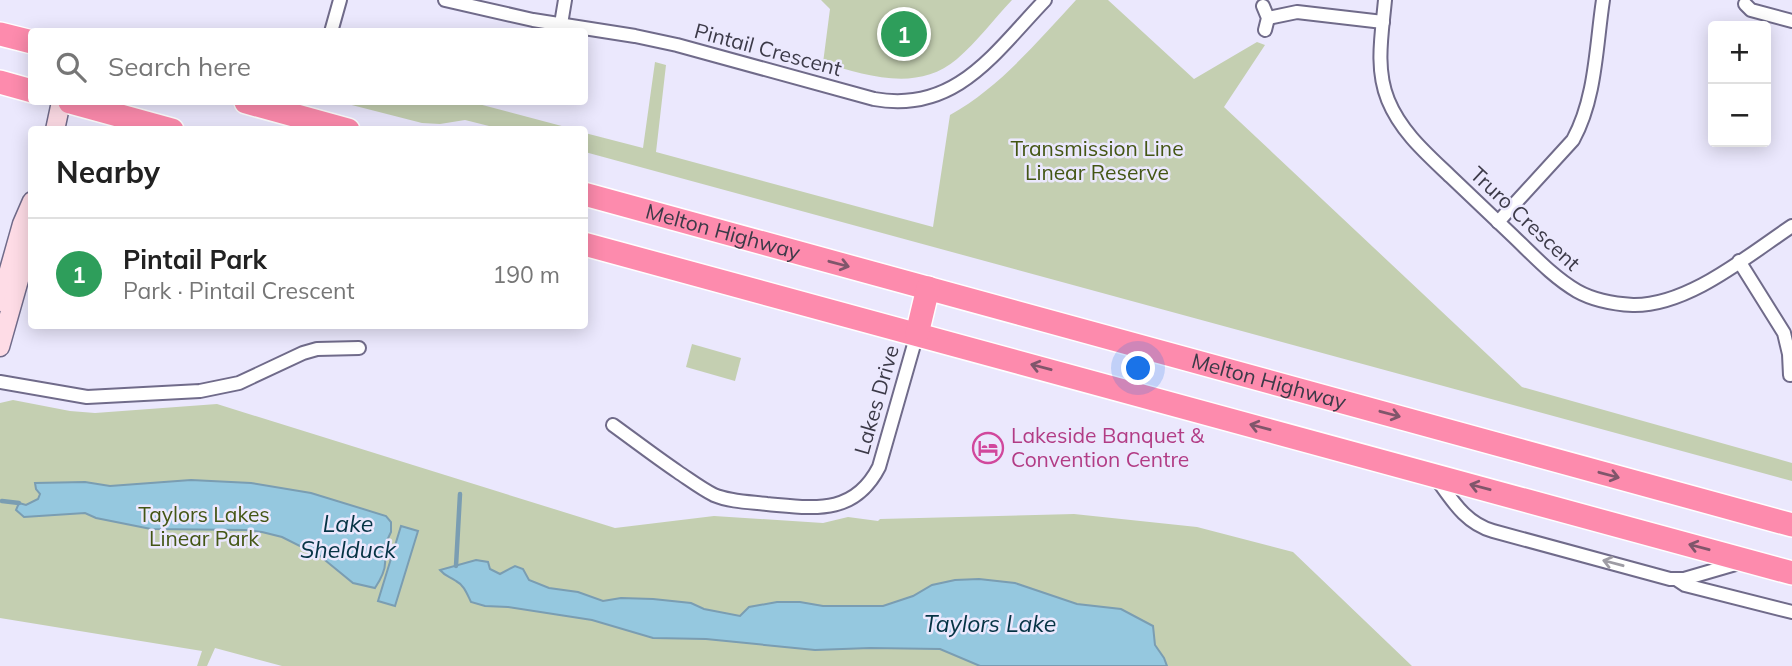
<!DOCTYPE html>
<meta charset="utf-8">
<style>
:root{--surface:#fff;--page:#f6f6f6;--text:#222;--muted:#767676;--line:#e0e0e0;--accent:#976918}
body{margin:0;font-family:Mulish,sans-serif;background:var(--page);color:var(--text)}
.controls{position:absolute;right:21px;top:21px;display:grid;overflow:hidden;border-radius:7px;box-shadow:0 4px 18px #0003}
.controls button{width:63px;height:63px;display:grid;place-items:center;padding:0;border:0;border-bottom:2px solid var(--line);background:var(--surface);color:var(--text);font:35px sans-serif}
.you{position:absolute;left:1139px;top:369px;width:24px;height:24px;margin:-18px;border:5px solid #fff;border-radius:50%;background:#1a73e8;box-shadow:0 0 0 10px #1a73e833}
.badge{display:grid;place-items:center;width:46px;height:46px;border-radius:50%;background:var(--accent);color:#fff;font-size:23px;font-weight:700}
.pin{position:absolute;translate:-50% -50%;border:4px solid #fff;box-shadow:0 2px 7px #0006}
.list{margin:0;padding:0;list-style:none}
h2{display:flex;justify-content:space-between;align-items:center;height:91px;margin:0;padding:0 28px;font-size:30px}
h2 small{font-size:23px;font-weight:400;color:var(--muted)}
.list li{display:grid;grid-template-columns:46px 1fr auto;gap:21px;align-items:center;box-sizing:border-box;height:112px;padding:0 28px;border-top:2px solid var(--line)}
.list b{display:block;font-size:26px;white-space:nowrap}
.list p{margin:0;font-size:23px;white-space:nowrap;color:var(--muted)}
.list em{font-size:23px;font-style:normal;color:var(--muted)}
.icon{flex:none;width:38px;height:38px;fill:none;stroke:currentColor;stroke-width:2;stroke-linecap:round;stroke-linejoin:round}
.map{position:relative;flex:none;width:1792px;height:666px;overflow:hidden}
.search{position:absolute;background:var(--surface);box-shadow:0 4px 18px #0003;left:28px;top:28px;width:560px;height:77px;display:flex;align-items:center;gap:18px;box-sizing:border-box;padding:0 24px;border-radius:7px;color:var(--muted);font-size:26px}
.panel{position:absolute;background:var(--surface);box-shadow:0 4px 18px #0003;left:28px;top:126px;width:560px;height:203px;border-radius:7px}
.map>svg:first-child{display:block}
.green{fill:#c4cfb1}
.water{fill:#95c8df;stroke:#7a9db2;stroke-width:2}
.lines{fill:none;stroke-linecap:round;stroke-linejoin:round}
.stream{stroke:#7a9db2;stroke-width:4.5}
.street-casing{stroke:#706b8a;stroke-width:16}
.secondary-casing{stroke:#706b8a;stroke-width:21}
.highway-casing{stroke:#fff;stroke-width:26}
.street{stroke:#fff;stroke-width:12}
.secondary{stroke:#fedce6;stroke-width:18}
.highway{stroke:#fd8bad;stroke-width:23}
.oneway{stroke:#80566b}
.oneway2{stroke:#9e9ca4}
.labels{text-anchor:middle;stroke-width:5;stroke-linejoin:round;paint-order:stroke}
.street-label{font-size:21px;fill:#3c3a48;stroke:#ebe8fd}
.park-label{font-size:21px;fill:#445615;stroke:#ebe8fd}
.hotel-label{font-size:21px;fill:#b23c85;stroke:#ebe8fd;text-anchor:start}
.water-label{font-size:23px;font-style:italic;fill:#053344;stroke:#ebe8fd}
</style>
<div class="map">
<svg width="1792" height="666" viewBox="0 0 1792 666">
<rect width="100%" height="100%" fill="#ebe8fd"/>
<g class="green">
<path d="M 821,0 L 1012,0 C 994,19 977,42 957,59 C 917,93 867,75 823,63 L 830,9 Z"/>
<path d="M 1076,0 L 1108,0 L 1194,79 L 1257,42 L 1265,45 L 1224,107 L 1522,387 L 1792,463 L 1792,481 L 585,152 L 585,133 L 643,148 L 655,62 L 666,65 L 656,152 L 933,227 L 950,115 C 1000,87 1037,42 1076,0 Z"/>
<path d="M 340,102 L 471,102 L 573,129 L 501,129 L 465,120 L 440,124 L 422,123 Z"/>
<path d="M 692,344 L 741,358 L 735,381 L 686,367 Z"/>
<path d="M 13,400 L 70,411 L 95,413 L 217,404 L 615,528 L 714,516 L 823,523 L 848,517 L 878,521 L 880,519 L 1074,514 L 1197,527 L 1293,552 L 1412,666 L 282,666 L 215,648 L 207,666 L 197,666 L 202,651 L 0,618 L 0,403 Z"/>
</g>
<g class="water">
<path d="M 191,480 L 251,483 L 311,493 L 386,516 L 391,522 L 391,532 L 384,547 L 379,548 C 391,559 383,576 375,588 L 353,583 L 320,556 L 282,537 L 262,532 L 246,530 L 151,529 L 96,518 L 85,513 L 24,517 L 16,510 L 19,503 L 26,505 L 38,499 L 40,494 L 36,489 L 35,483 L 85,482 L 110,486 Z"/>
<path d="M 401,526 L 418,531 L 395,606 L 378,601 Z"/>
<path d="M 476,560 L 488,562 L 490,569 L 500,574 L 515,566 L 523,569 L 529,580 L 549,588 L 578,592 L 603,601 L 621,598 L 653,599 L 691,603 L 704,609 L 740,616 L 749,607 L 777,602 L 800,602 L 823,606 L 883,606 L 913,596 L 932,585 L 955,580 L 979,579 L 1015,583 L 1077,604 L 1121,609 L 1153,626 L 1155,645 L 1164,658 L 1167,666 L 980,666 L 940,649 L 870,648 L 815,650 L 706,639 L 653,638 L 592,620 L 508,607 L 485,606 L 471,602 C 467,594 464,585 456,581 C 449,576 446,577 440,570 Z"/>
</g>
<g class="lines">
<g class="stream">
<path d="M 2,501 L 19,503"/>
<path d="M 456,566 L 460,494"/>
</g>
<g class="street-casing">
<g id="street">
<path d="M 445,0 L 533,20 L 635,36 L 677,45 L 874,99 C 956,114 995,52 1045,0"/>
<path d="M 1385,0 C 1382,33 1375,68 1388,100 C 1401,132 1427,154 1451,177 C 1472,197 1492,216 1513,236 C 1533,255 1553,277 1577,291 C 1593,300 1615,304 1633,305 C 1688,306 1747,256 1792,226"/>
<path d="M 1745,4 L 1751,10 L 1792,21"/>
<path d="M 1263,6 L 1268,18 L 1265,30"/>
<path d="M 1268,18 L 1297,12 L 1383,22"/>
<path d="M 561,24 L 565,0"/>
<path d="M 331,32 L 340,0"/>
<path d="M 1498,222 L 1573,140 C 1596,98 1596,46 1603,0"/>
<path d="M 1739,261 L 1784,333 L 1789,354 L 1790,375"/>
<path d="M 0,382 L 87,397 L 200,391 L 239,383 L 303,353 L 317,349 L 359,348"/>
<path d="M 613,425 C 635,441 656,457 678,472 C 690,480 702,489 714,495 C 731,502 750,502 767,504 C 813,508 854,516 879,467 L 917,334"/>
<path d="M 1436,478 C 1452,500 1465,523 1493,531 L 1670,579 L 1684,579 L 1739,563"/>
<path d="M 1676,579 L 1685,585 L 1792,612"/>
</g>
</g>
<g class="secondary-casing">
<g id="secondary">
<path d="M 55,130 L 61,102"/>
<path d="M 0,302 L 22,224 L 32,201"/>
<path d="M 0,347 L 32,234"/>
</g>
</g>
<g class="highway-casing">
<g id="highway">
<path d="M 0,34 L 32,42"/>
<path d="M 0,82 L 32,91"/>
<path d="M 70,102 L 172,130"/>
<path d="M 246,102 L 348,130"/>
<path id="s1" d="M 584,194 L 1792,525"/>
<path d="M 584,244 L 1792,573"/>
<path d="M 917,334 L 928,288"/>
</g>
</g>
<use href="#street" class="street"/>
<use href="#secondary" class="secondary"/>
<use href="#highway" class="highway"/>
</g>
<defs><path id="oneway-shaft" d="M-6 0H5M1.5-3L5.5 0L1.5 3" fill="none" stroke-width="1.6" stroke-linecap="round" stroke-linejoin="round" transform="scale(1.75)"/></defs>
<g class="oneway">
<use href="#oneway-shaft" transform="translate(839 264) rotate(15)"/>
<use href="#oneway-shaft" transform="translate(1041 367) rotate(-165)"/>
<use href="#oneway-shaft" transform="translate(1390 414) rotate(15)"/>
<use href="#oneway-shaft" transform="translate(1260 427) rotate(-165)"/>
<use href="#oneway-shaft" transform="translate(1609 475) rotate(15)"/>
<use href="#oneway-shaft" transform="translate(1480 487) rotate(-165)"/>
<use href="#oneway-shaft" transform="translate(1699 547) rotate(-165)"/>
</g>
<use class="oneway2" href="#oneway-shaft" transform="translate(1613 563) rotate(-165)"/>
<defs>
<g id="hotel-ring" transform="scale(1.575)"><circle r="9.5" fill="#ebe8fd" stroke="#d1479c" stroke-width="1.5"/><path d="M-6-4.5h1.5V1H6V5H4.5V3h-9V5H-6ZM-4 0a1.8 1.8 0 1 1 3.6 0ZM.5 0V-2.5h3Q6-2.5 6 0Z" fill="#d1479c"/></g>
</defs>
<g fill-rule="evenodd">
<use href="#hotel-ring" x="988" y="448"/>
</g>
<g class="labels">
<g class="street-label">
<text transform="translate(768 50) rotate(15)" y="7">Pintail Crescent</text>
<text transform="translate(1525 219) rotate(43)" y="7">Truro Crescent</text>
<text dy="7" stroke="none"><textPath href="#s1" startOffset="144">Melton Highway</textPath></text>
<text dy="7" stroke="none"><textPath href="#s1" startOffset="710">Melton Highway</textPath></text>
<text transform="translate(877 400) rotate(-74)" y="7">Lakes Drive</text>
</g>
<g class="park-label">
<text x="1097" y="156">Transmission Line<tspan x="1097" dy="24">Linear Reserve</tspan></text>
<text x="204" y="522">Taylors Lakes<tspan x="204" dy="24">Linear Park</tspan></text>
</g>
<g class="hotel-label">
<text x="1011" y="443">Lakeside Banquet &amp;<tspan x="1011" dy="24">Convention Centre</tspan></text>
</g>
<g class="water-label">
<text x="348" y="532">Lake<tspan x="348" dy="26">Shelduck</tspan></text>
<text x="990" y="632">Taylors Lake</text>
</g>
</g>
</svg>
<div class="controls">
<button>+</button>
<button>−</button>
</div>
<div class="you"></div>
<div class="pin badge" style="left:904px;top:34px;background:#2e9e5b">1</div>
<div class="search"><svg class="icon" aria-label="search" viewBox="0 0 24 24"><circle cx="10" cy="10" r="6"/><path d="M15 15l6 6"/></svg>Search here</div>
<section class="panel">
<h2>Nearby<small></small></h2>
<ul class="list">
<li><span class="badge" style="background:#2e9e5b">1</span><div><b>Pintail Park</b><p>Park · Pintail Crescent</p></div><em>190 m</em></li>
</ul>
</section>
</div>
